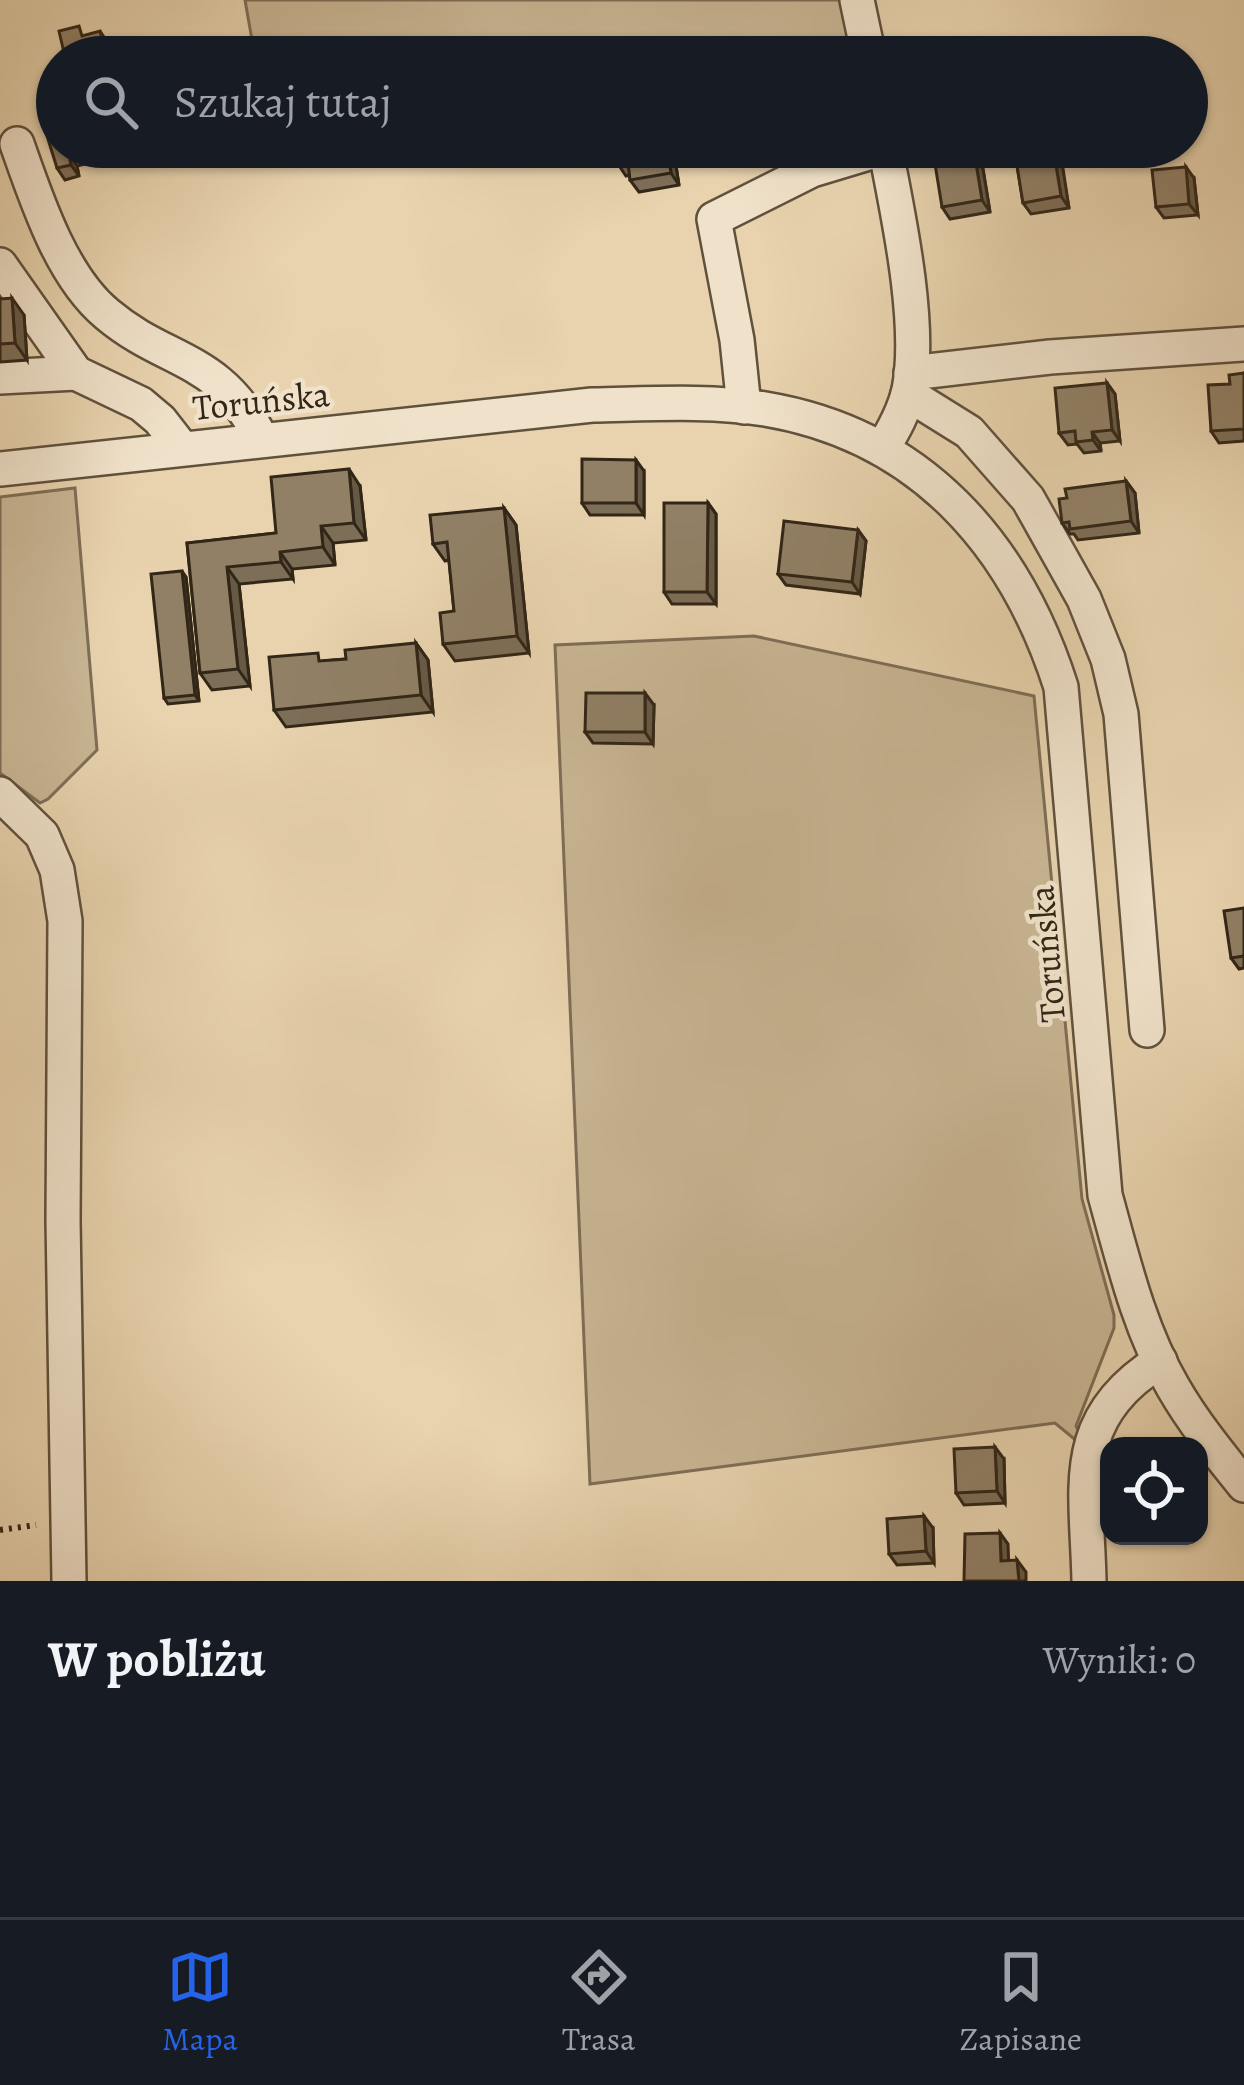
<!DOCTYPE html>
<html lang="pl">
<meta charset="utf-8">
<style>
:root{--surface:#171b24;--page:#242831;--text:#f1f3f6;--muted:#9ea1a6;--line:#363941;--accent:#2563eb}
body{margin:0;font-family:Alegreya,serif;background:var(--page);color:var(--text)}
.controls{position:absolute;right:36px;bottom:36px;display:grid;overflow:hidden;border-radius:24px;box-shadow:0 3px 9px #0004}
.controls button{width:108px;height:108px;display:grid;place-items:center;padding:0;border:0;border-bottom:3px solid var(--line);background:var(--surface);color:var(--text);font:60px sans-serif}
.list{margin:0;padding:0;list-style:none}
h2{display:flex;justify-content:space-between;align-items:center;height:156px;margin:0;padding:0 48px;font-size:51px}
h2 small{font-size:39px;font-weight:400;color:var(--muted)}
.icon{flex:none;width:66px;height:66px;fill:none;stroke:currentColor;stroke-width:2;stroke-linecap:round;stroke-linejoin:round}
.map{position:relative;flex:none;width:1244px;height:1581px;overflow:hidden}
.search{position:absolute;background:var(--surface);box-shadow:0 3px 9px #0004;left:36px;right:36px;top:36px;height:132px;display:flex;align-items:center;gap:30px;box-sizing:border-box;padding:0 42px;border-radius:66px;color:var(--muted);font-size:45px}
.sheet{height:336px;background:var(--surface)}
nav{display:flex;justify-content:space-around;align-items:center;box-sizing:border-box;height:168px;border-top:3px solid var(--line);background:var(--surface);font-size:33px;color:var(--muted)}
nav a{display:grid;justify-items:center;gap:6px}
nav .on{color:var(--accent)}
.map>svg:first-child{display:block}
.green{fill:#c9b694;stroke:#7e6e56;stroke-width:3}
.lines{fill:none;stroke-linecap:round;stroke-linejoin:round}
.minor-casing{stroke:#60513d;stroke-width:38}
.path{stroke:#322617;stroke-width:6;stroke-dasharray:3 6;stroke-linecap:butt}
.minor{stroke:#f0e2ca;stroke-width:33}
.wall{fill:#7d6e58;stroke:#322617;stroke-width:3}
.shaded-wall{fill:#665a47;stroke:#322617;stroke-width:3}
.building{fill:#918066;stroke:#322617;stroke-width:3}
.labels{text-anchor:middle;stroke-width:9;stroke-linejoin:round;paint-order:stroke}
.street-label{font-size:36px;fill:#322617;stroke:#f0e2ca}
</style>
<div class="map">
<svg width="1244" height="1581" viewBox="0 0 1244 1581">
<rect width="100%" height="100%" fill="#e8d3ae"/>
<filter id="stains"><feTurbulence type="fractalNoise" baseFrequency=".00167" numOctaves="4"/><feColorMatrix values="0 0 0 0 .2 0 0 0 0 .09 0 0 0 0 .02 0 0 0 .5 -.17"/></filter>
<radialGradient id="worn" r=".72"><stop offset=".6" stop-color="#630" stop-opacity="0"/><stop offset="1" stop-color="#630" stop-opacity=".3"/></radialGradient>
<g class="green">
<path d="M 245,0 L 849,0 L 861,57 L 255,57 Z"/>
<path d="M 75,488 L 97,750 L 48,799 L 40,803 L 0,773 L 0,497 Z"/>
<path d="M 754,636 L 1034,696 L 1082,1199 L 1114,1315 L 1114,1328 L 1076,1426 L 1089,1451 L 1055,1423 L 590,1484 L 555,645 Z"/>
</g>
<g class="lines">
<g class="minor-casing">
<g id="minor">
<path d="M 857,0 L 869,57"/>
<path d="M 17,144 C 36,198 61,276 107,314 C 166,364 221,356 261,439"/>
<path d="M 0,265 L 76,373 L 141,404 L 160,420 L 181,447"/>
<path d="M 911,373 L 1050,357 L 1244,344"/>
<path d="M 0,377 L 76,373"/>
<path d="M 908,394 L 969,432 L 1028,499 L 1084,599 L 1108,659 L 1121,714 L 1147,1030"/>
<path d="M 744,407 L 737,340 L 714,219 L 812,170 L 885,148"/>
<path d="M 882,449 C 894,430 904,412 909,390 C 922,324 898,214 885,147"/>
<path d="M 0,469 L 592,405 C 649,404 709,400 765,409 C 920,435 1015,543 1061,687 L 1105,1195 C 1123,1260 1139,1329 1173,1387 C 1193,1422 1219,1454 1244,1485"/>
<path d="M 0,794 L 42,835 L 57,870 L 65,921 L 63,1220 L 69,1581"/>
<path d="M 1089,1581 C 1087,1486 1067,1419 1160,1361"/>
</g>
</g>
<path class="path" d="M 0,1530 L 36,1525"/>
<use href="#minor" class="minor"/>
</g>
<g class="wall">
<path d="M 57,147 L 107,147 L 110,158 L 77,166 L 79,176 L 65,180 L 57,168 Z"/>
<path d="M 615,147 L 673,147 L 679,185 L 639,192 L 630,180 L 630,175 L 626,176 L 618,164 Z"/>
<path d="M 790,147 L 840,147 L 841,150 L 797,157 Z"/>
<path d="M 1014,147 L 1058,147 L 1069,208 L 1031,214 L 1023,203 Z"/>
<path d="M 975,157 L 983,169 L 990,212 L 950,219 L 942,207 Z"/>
<path d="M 1194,178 L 1198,215 L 1164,218 L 1156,207 Z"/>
<path d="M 0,299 L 24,315 L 27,360 L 0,362 Z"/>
<path d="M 1244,373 L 1244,441 L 1219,443 L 1211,431 L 1230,384 Z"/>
<path d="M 1107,383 L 1115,394 L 1120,441 L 1100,443 L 1101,451 L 1084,453 L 1077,444 L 1068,445 L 1059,433 Z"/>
<path d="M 644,471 L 644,515 L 590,515 L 582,503 Z"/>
<path d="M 1126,481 L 1135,493 L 1139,533 L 1078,540 L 1074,534 L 1070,534 L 1062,523 L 1067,498 Z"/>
<path d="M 360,486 L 366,540 L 333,543 L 335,565 L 292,569 L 293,579 L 239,584 L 250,686 L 212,690 L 200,673 L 187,543 L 276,533 Z"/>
<path d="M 708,503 L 716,514 L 716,604 L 672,604 L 664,592 Z"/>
<path d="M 504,508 L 516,525 L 529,653 L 455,661 L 443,644 L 454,611 L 449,560 L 445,561 L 433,544 Z"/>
<path d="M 858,530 L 866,541 L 860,594 L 786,585 L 778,574 Z"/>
<path d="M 186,577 L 199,701 L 168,704 L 164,698 Z"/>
<path d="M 416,643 L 428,660 L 433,712 L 286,727 L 274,710 L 323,661 L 346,659 Z"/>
<path d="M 654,705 L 653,744 L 593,743 L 585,732 Z"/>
<path d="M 1244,908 L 1244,968 L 1239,969 L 1231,958 Z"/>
<path d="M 1004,1459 L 1005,1503 L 964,1505 L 956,1493 Z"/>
<path d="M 933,1528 L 934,1563 L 897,1565 L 889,1554 Z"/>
</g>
<g class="shaded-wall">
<path d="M 100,31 L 108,43 L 111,57 L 106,57 Z"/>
<path d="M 667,147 L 673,147 L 679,185 L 671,173 Z"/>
<path d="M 1053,147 L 1060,149 L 1069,208 L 1061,196 Z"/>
<path d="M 69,155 L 77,166 L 79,176 L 71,165 Z"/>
<path d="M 975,157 L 983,169 L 990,212 L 982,200 Z"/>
<path d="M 1186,167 L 1194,178 L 1198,215 L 1189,204 Z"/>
<path d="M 12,298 L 24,315 L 27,360 L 15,343 Z"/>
<path d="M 1107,383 L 1115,394 L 1120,441 L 1112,430 Z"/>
<path d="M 1092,432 L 1100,443 L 1101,451 L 1093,440 Z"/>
<path d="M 636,460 L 644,471 L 644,515 L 636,503 Z"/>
<path d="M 349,469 L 360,486 L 366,540 L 354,523 Z"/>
<path d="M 1126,481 L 1135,493 L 1139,533 L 1131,521 Z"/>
<path d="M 708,503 L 716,514 L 716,604 L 707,592 Z"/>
<path d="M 504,508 L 516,525 L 529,653 L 517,636 Z"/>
<path d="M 321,526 L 333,543 L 335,565 L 323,547 Z"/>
<path d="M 858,530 L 866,541 L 860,594 L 852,582 Z"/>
<path d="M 280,552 L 292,569 L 293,579 L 281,562 Z"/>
<path d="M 227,567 L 239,584 L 250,686 L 238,669 Z"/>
<path d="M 182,571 L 186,577 L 199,701 L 195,695 Z"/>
<path d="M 416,643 L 428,660 L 433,712 L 421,695 Z"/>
<path d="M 645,693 L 654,705 L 653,744 L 645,732 Z"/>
<path d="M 995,1447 L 1004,1459 L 1005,1503 L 997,1491 Z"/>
<path d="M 924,1516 L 933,1528 L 934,1563 L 926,1551 Z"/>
<path d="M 1000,1533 L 1008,1544 L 1009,1573 L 1001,1561 Z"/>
<path d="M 1017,1560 L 1026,1572 L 1026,1581 L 1019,1581 Z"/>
</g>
<g class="building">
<path d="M 79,26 L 82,36 L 100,31 L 106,57 L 65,57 L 59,31 Z"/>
<path d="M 57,120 L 57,147 L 101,147 L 69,155 L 71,165 L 57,168 L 43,123 Z"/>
<path d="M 615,147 L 667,147 L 671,173 L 630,180 L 628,163 L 618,164 Z"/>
<path d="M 1014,147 L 1053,147 L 1061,196 L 1023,203 Z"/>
<path d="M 975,157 L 982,200 L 942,207 L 935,164 Z"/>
<path d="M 1186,167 L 1189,204 L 1156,207 L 1152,170 Z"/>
<path d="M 12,298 L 15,343 L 0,344 L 0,299 Z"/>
<path d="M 1244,373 L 1244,429 L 1211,431 L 1208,385 L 1230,384 L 1229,375 Z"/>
<path d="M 1107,383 L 1112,430 L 1092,432 L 1093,440 L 1076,442 L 1075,431 L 1059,433 L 1055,388 Z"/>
<path d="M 582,459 L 636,460 L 636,503 L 582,503 Z"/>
<path d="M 349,469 L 354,523 L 321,526 L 323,547 L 280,552 L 281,562 L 227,567 L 238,669 L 200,673 L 187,543 L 276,533 L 271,477 Z"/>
<path d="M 1126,481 L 1131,521 L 1070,529 L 1069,522 L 1062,523 L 1059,499 L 1067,498 L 1065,489 Z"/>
<path d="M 664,503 L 708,503 L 707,592 L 664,592 Z"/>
<path d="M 504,508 L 517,636 L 443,644 L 440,613 L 454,611 L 447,542 L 433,544 L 430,515 Z"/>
<path d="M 784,521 L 858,530 L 852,582 L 778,574 Z"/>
<path d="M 182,571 L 195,695 L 164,698 L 151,574 Z"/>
<path d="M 416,643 L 421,695 L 274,710 L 269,657 L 318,653 L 319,661 L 346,659 L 345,650 Z"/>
<path d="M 586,693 L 645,693 L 645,732 L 585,732 Z"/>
<path d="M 1244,908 L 1244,956 L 1231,958 L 1224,911 Z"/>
<path d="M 995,1447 L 997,1491 L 956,1493 L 954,1449 Z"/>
<path d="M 924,1516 L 926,1551 L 889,1554 L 887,1519 Z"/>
<path d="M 1000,1533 L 1001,1561 L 1017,1560 L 1019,1581 L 964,1581 L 965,1534 Z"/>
</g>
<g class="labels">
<g class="street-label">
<text transform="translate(261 400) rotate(-6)" y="13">Toruńska</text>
<text transform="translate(1046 954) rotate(-95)" y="13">Toruńska</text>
</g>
</g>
<rect width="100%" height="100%" filter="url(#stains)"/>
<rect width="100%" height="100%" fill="url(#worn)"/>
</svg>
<div class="controls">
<button><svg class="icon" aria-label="locate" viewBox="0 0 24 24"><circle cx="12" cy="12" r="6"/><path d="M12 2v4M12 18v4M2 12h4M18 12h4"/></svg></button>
</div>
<div class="search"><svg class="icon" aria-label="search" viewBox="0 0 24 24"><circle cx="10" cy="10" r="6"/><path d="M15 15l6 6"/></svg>Szukaj tutaj</div>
</div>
<section class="sheet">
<h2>W pobliżu<small>Wyniki: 0</small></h2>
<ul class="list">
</ul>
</section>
<nav>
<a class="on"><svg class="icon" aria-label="map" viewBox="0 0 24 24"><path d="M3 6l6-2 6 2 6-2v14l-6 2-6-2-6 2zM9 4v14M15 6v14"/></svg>Mapa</a>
<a><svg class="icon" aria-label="directions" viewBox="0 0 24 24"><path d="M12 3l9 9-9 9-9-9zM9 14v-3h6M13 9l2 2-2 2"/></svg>Trasa</a>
<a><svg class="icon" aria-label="saved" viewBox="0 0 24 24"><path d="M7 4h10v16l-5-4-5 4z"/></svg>Zapisane</a>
</nav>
